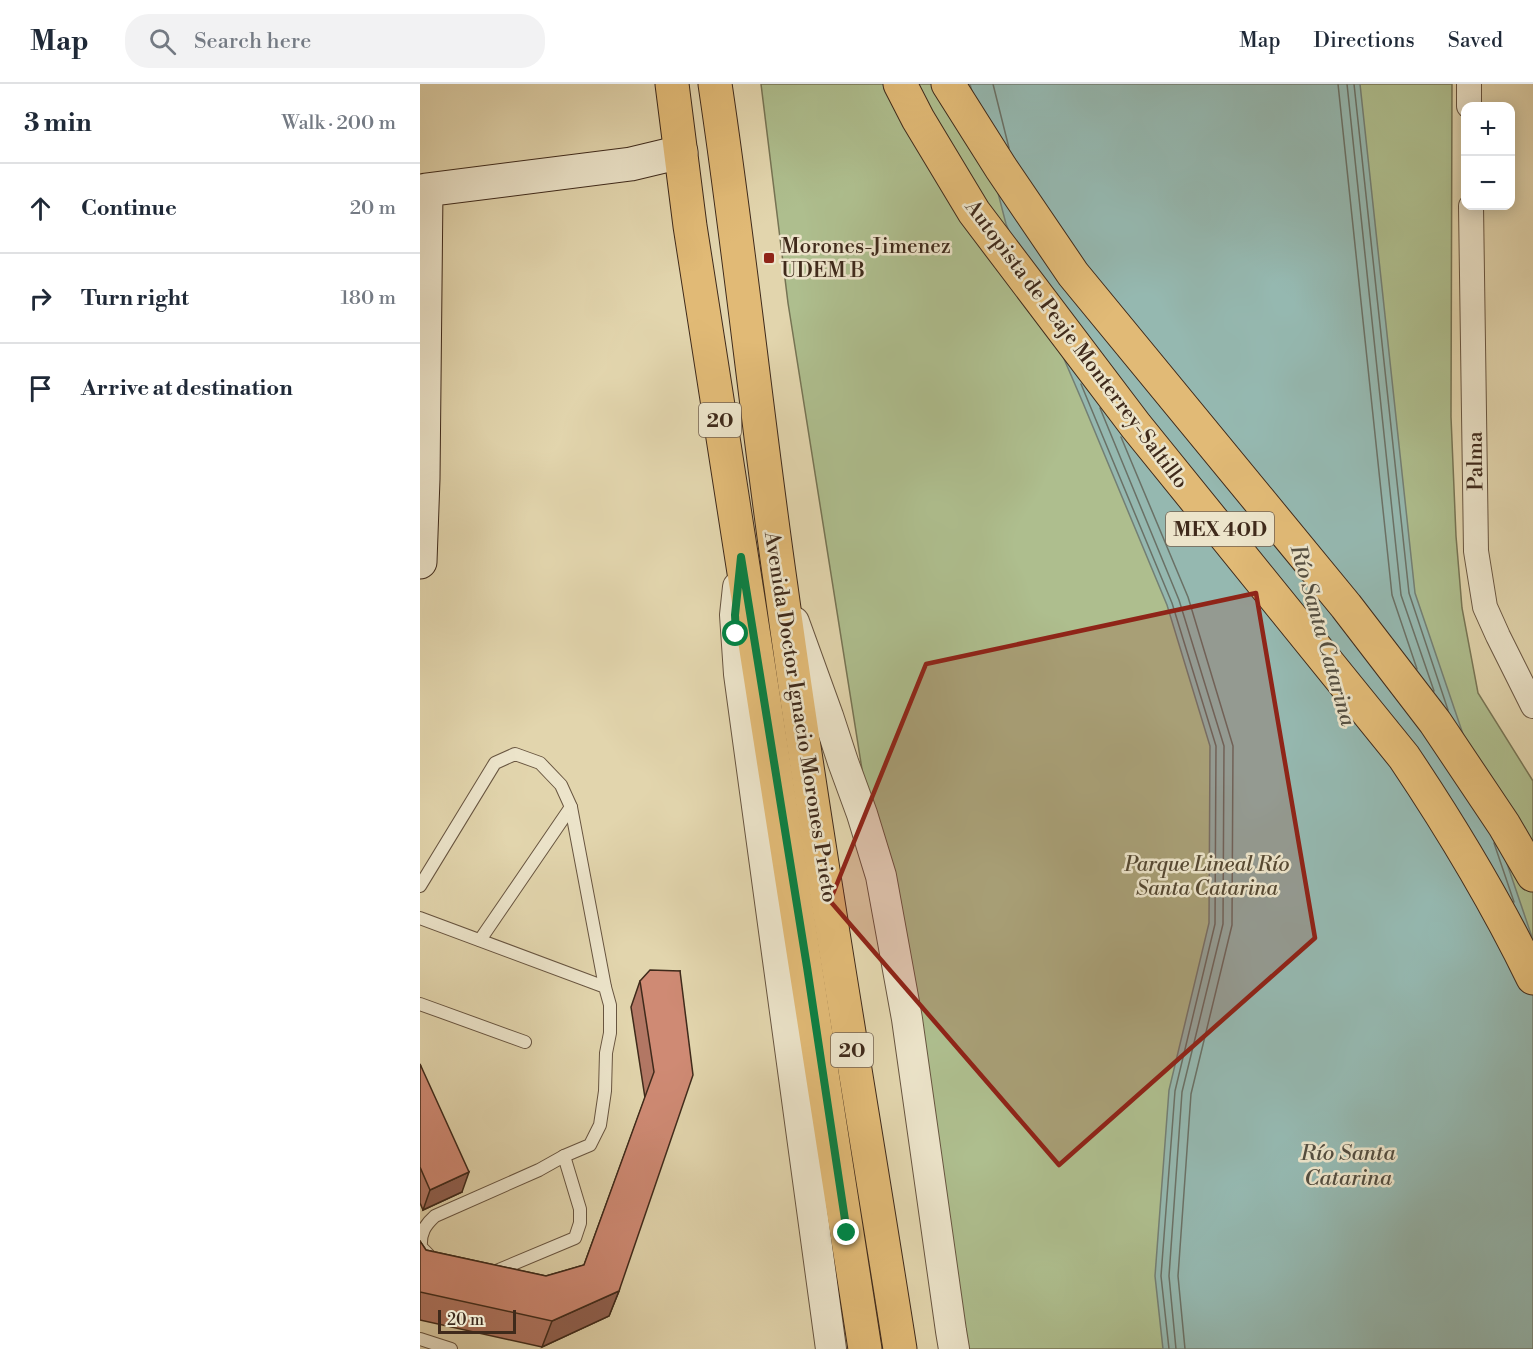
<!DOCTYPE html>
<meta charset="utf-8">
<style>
:root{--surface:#fff;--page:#f2f2f3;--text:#1f2937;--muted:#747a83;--line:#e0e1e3}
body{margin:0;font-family:"Libre Bodoni",serif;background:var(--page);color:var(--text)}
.controls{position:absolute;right:18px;top:18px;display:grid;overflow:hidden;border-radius:12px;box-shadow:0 3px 15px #0003}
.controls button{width:54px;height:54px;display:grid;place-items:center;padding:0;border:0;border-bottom:2px solid var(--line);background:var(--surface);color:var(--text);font:30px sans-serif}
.scale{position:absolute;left:18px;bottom:15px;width:78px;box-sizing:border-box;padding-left:6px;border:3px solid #3f2a1b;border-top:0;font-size:16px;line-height:21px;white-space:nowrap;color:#3f2a1b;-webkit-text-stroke:4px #ece4ca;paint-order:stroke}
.stop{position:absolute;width:18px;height:18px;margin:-14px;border:4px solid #0b8043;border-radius:50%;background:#fff}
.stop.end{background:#0b8043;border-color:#fff;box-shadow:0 2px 6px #0008}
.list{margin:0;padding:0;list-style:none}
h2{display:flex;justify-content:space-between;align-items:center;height:78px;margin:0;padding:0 24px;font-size:26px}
h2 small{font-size:20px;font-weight:400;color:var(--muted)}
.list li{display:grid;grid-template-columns:39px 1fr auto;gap:18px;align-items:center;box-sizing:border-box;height:90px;padding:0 24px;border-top:2px solid var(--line)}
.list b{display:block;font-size:22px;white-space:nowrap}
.list em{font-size:20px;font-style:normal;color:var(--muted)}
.icon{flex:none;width:33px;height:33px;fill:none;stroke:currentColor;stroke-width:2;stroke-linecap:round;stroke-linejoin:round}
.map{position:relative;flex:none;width:1113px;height:1265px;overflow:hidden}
header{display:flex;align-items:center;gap:36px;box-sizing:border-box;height:84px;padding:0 30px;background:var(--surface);border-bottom:2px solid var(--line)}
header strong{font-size:28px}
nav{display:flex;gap:33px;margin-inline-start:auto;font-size:21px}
.search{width:420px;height:54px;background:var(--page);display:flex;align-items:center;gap:15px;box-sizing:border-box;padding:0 21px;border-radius:24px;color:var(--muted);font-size:22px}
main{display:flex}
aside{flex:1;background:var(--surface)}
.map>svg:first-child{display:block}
.green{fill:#aebe8e;stroke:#767454;stroke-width:1.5}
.water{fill:#95b8b0;stroke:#737f74;stroke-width:1.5}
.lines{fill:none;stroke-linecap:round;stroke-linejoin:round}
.shore{stroke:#6a7166;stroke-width:1.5}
.service-casing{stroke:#685540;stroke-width:14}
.minor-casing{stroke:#685540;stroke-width:26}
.tertiary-casing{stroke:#685540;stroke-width:32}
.secondary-casing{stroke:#3f2a1b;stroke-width:35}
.primary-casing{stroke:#3f2a1b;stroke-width:35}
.motorway-casing{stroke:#3f2a1b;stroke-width:35}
.service{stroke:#ece4ca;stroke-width:12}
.minor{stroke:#ece4ca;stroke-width:24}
.tertiary{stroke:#ece4ca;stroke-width:30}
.secondary{stroke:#ece4ca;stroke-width:33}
.primary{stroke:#e1ba76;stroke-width:33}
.motorway{stroke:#e1ba76;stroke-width:33}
.wall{fill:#b27764;stroke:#3f2a1b;stroke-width:1.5}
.shaded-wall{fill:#916151;stroke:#3f2a1b;stroke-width:1.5}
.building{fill:#cf8a74;stroke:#3f2a1b;stroke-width:1.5}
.route{stroke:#0b8043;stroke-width:8}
.marked{fill:#8f2418;fill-opacity:0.2;stroke:#8f2418;stroke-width:4.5;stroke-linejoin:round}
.poi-dot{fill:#8f2418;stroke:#ece4ca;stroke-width:2}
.labels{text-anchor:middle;stroke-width:5;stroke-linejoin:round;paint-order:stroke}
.shield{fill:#ece4ca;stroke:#736250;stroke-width:1.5}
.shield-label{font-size:20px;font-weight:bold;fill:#3f2a1b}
.poi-label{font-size:21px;fill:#3f2a1b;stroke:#ece4ca;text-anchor:start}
.street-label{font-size:21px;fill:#3f2a1b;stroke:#ece4ca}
.park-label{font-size:21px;font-style:italic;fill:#554832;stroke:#ece4ca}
.water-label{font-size:22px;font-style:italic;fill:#544e40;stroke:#ece4ca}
</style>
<header>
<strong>Map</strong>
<div class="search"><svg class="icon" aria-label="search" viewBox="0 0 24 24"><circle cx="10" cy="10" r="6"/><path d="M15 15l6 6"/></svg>Search here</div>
<nav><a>Map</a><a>Directions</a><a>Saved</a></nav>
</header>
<main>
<aside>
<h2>3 min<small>Walk · 200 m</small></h2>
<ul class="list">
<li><svg class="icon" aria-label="ahead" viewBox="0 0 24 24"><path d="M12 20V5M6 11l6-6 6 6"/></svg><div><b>Continue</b></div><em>20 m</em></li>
<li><svg class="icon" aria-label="right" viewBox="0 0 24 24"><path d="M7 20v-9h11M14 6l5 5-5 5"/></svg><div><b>Turn right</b></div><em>180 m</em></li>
<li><svg class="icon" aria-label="arrive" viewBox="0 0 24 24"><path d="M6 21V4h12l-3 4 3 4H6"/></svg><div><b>Arrive at destination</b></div></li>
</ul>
</aside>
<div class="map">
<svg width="1113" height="1265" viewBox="0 0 1113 1265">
<rect width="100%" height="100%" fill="#e2d5ad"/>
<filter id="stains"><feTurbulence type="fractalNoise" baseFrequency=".00333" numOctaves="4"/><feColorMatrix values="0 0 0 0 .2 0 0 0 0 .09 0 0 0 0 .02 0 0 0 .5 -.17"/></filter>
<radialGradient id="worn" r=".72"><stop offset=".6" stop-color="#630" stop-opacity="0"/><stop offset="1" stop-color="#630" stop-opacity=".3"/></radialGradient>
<path class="green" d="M 341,0 L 1032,0 L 1031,333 L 1036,452 L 1042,524 L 1058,609 L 1113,697 L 1113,1265 L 526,1265 L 454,761 L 368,219 Z"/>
<path class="water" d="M 550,0 L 940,0 L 995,509 L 1113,856 L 1113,1265 L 743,1265 L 735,1192 L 749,1006 L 789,839 L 790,662 L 747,521 L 663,319 L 586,140 Z"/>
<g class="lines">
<g class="shore">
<path d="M 573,0 L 589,64"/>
<path d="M 918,0 L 972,511 L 997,585"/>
<path d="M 927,0 L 981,511 L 1014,607"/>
<path d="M 934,0 L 989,509 L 1028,626"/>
<path d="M 661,300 L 752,519 L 796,662 L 795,840 L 755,1007 L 741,1192 L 749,1265"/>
<path d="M 680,324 L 759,516 L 804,662 L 803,840 L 762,1008 L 749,1192 L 756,1265"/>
<path d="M 701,353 L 768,513 L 813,662 L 812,841 L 771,1010 L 758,1192 L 765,1265"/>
<path d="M 1074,759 L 1094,818"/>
</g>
<g class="service-casing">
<g id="service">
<path d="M 0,802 L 75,679 L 95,670 L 120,679 L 141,701 L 151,723 L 185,903"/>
<path d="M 0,834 L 185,903 L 190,921 L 190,949 L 186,969 L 185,1007 L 180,1041 L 170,1061 L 144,1072"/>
<path d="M 60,856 L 151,723"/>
<path d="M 0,920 L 105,958"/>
<path d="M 144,1072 L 160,1125 L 160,1139 L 155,1154 L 50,1198 L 41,1198 L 32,1195 L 1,1163 C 0,1149 5,1141 15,1132 L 119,1086 Z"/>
<path d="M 0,1255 L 31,1265"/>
</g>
</g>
<g class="minor-casing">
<g id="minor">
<path d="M 1049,0 L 1049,22"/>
<path d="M 1051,122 L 1056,467 L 1065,523 L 1078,552 L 1113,622"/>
</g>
</g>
<g class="tertiary-casing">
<g id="tertiary">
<path d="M 318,503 L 315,531 L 319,590 L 411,1265"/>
<path d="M 374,538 L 408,632 L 423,678 L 442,730 L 461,792 L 487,935 L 531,1247 L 534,1265"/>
</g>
</g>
<g class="secondary-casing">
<path id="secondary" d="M 0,478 L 3,395 L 6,106 L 211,80 L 261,68"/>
</g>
<g class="primary-casing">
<g id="primary">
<path d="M 252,0 L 270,142 L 445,1265"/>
<path d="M 295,0 C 320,167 337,336 361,503 C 396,758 440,1011 480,1265"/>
</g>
</g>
<g class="motorway-casing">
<g id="motorway">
<path d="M 480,0 L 498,35 L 554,128 L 716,342 L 984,673 C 1031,743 1076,818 1113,894"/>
<path d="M 528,0 L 581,84 L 653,190 L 926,522 L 1015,638 L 1084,741 L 1113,791"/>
</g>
</g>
<use href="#service" class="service"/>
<use href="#minor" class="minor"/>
<use href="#tertiary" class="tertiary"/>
<use href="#secondary" class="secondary"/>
<use href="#primary" class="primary"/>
<use href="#motorway" class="motorway"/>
</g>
<g class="wall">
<path d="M 260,887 L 199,1207 L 189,1232 L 122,1263 L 0,1236 L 0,1157 L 6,1166 L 126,1192 L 164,1181 L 225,1014 L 211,923 L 220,897 Z"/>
<path d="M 0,980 L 42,1108 L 3,1126 L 0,1119 Z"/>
</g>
<g class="shaded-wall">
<path d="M 49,1088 L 42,1108 L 3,1126 L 10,1106 Z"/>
<path d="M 199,1207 L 189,1232 L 122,1263 L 132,1237 Z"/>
</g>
<g class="building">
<path d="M 230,886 L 260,887 L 273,991 L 199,1207 L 132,1237 L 0,1208 L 0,1157 L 6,1166 L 126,1192 L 164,1181 L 234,988 L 220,897 Z"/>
<path d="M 0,980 L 49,1088 L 10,1106 L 0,1083 Z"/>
</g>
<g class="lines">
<path class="route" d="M 316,550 L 315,531 L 321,473 L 387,883 L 427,1149"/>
</g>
<path class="marked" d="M 836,509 L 895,854 L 639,1081 L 410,817 L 506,580 Z"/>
<rect class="poi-dot" x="343" y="168" width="12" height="12" rx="3"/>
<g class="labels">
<g class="shield">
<rect x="279" y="319" width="42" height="34" rx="4.5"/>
<rect x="746" y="428" width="108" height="34" rx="4.5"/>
<rect x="411" y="949" width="42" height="34" rx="4.5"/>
</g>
<g class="shield-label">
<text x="300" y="343">20</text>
<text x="800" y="452">MEX 40D</text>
<text x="432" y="973">20</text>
</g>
<g class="poi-label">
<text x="361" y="169">Morones-Jimenez<tspan x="361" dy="24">UDEM B</tspan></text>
</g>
<g class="street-label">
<text transform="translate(657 260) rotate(53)" y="7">Autopista de Peaje Monterrey-Saltillo</text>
<text transform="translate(1055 377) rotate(-91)" y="7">Palma</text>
<text transform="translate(381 633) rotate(81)" y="7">Avenida Doctor Ignacio Morones Prieto</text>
</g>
<g class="park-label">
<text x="787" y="787">Parque Lineal Río<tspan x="787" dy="24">Santa Catarina</tspan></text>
</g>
<g class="water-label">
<text transform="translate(904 551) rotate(74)" y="8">Río Santa Catarina</text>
<text x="928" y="1076">Río Santa<tspan x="928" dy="25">Catarina</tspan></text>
</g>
</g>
<rect width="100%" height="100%" filter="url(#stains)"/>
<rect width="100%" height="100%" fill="url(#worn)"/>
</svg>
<div class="controls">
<button>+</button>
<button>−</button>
</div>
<div class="scale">20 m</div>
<div class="stop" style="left:316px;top:550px"></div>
<div class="stop end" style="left:427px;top:1149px"></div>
</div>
</main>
